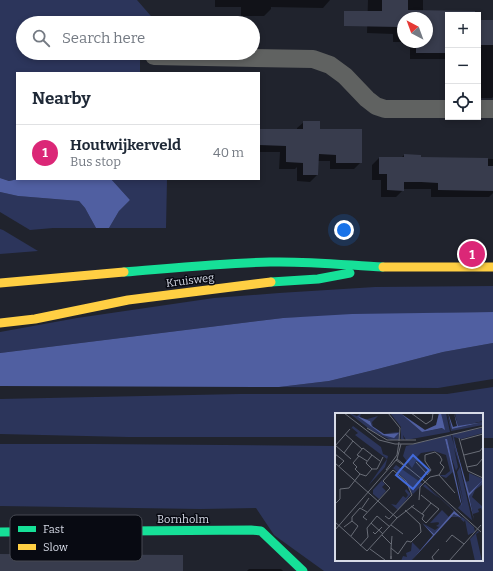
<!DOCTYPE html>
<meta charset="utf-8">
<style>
:root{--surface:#fff;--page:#f2f2f3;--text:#1f2937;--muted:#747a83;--line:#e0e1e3;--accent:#db2777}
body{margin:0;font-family:Bitter,serif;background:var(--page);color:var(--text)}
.controls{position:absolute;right:12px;top:12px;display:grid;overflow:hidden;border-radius:0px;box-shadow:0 2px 6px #0003}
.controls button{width:36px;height:36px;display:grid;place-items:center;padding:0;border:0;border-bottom:1px solid var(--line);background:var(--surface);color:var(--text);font:20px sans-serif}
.compass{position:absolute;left:397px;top:12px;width:36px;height:36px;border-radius:50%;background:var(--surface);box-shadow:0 2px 6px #0003;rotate:319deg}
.you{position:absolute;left:344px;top:230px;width:14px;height:14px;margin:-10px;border:3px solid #fff;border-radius:50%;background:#1a73e8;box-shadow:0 0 0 6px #1a73e833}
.badge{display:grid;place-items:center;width:26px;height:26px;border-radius:50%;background:var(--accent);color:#fff;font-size:13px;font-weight:700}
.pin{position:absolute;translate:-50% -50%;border:2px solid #fff;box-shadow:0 1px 4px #0006}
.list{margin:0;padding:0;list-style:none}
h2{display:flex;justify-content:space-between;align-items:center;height:52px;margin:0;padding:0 16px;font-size:17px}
h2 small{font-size:13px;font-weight:400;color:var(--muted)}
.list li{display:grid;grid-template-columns:26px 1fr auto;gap:12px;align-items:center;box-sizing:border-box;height:56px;padding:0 16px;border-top:1px solid var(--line)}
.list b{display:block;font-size:15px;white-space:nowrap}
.list p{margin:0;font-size:13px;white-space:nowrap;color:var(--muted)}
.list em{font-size:13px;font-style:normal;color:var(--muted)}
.icon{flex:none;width:22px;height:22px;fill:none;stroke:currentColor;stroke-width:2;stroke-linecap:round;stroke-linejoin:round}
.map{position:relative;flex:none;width:493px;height:571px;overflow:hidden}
.search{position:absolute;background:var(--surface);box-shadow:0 2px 6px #0003;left:16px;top:16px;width:244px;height:44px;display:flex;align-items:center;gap:10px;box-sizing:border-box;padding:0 14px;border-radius:22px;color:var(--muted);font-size:15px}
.panel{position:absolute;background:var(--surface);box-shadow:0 2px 6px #0003;left:16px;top:72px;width:244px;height:108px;border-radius:0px}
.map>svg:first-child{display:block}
.green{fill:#2c355b}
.water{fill:#505fa1}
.shadow{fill:#0007}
.building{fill:#383c4d}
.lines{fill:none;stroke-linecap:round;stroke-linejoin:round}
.street{stroke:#606261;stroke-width:18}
.fast{stroke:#16e098;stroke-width:9}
.slow{stroke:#ffcf43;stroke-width:9}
.labels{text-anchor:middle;stroke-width:3;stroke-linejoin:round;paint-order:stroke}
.street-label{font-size:11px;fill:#d7dbe7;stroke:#080a12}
.inset-road{fill:none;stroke:#696d77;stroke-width:1}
.view{fill:#426adb;fill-opacity:0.15;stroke:#426adb;stroke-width:2}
.inset-edge{fill:none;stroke:#d7dbe7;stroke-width:2}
.key{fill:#080a12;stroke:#464952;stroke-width:1}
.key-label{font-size:11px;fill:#d7dbe7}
</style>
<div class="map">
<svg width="493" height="571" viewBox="0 0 493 571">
<rect width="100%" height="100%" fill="#20232d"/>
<g class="green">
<path d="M 0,0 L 137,0 L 157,23 L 23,23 L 23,53 L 140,53 L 140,73 L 17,73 L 17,179 L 18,179 L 9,181 L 0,178 Z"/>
<path d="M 162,16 L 212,18 L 212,23 L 163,23 Z"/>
<path d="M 111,179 L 167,179 L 166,228 L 109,228 L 119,211 L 130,200 Z"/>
<path d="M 0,192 L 18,196 L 79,201 L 85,208 L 96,228 L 53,228 L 30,230 L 0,212 Z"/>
<path d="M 0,229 L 3,230 L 38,251 L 0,254 Z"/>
<path d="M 493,286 L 493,312 L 438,313 L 283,318 L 0,353 L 0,332 L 77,318 L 214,298 L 279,293 L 375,287 Z"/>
<path d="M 493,343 L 493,379 L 438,388 L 279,387 L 329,381 L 374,370 L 443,352 Z"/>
<path d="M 493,387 L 493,438 L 482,438 L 482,414 L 336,414 L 336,437 L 128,437 L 0,434 L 0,399 L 240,394 L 447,394 Z"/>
<path d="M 0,444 L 96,444 L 336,446 L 336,560 L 482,560 L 482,448 L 493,448 L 493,571 L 324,571 L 274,535 L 256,508 L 201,509 L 0,506 Z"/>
</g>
<g class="water">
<path d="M 0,178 L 9,181 L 18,179 L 111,179 L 130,200 L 119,211 L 109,228 L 96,228 L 85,208 L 79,201 L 18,196 L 0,192 Z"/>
<path d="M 493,312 L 493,343 L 443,352 L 374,370 L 329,381 L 279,387 L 0,386 L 0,353 L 283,318 L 352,314 Z"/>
</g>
<g class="shadow">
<path d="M 215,0 L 330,0 L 323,8 L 271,7 L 271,9 L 264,16 L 241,16 L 241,7 L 215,7 Z"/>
<path d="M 368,0 L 423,0 L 423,12 L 474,15 L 448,15 L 448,59 L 410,59 L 410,42 L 409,42 L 427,42 L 427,18 L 403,18 L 403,42 L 393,42 L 393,34 L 367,33 Z"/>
<path d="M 478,21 L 493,21 L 493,97 L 492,98 L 478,98 Z"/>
<path d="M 304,122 L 319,130 L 361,162 L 354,169 L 330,169 L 330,161 L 318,161 L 317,175 L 310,182 L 297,181 L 297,167 L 295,169 L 279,169 L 280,152 L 259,152 L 259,130 L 297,130 L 297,128 Z"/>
<path d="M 404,155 L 420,158 L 493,159 L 493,193 L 489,197 L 431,197 L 431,189 L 403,189 L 403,190 L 396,197 L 381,197 L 381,180 L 372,180 L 372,165 L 379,158 L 401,158 Z"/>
<path d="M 249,569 L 281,569 L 283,571 L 247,571 Z"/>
</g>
<g class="building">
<path d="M 382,0 L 408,0 L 408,10 L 475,11 L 475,15 L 448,15 L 448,53 L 416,53 L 416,42 L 427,42 L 427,18 L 403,18 L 403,36 L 399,36 L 399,27 L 344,26 L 344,11 L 382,11 Z"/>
<rect x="478" y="20" width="15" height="25"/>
<path d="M 303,121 L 320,121 L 320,129 L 362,129 L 362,163 L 336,163 L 336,155 L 319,154 L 318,175 L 303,175 L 303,154 L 303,163 L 286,162 L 286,146 L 259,145 L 259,129 L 303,129 Z"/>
<path d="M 404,154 L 421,155 L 421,157 L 488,158 L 488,166 L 493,166 L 493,191 L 438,190 L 438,183 L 421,182 L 404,182 L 404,191 L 387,190 L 387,174 L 379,174 L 379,157 L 404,157 Z"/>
<path d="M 0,554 L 183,555 L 183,571 L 0,571 Z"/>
</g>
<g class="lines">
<g class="street">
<path d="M 154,56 L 313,59 L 330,65 L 345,76 L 367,99 L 376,106 L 385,109 L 448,109"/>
<path d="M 478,109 L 493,109"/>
</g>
<g class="fast">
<path d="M 124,272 C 173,268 221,263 270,262 C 308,261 346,265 383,267"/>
<path d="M 271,282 L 318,279 L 350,273"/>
<path d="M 0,532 L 251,530 L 261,531 L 303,571"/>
</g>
<g class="slow">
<path d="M 383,267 L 493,267"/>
<path d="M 0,283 L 124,272"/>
<path d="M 0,323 L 35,319 L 128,300 L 271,282"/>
</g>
</g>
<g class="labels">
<g class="street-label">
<text transform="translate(190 280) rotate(-7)" y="4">Kruisweg</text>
<text x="183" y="523">Bornholm</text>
</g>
</g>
<g transform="translate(335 413)">
<rect width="148" height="148" fill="#20232d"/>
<path d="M 14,0 L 22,3 L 26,0 L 25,4 L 29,7 L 43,3 L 37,9 L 38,14 L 34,7 L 29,7 L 23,3 L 47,21 L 60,24 L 64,20 L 53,20 L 64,19 L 64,27 L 56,27 L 37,18 ZM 55,0 L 65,0 L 87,19 L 108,15 L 106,0 L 111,0 L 115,19 L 71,27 L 68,22 L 69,27 L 66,26 L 66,14 ZM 112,0 L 117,16 L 148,9 L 148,12 L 116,18 ZM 120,0 L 148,0 L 148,8 L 123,14 ZM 18,13 L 46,34 L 48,41 L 53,43 L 50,54 L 33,73 L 52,46 L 20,22 L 23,20 L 17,15 L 15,17 ZM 148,15 L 148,20 L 126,26 L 119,24 L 125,53 L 119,35 L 123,54 L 121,58 L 110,26 L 118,59 L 111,65 L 104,62 L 110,62 L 115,58 L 111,42 L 99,38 L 86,40 L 82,44 L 84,49 L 81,48 L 77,55 L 68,43 L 71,33 L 116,22 L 119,32 L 117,21 ZM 61,52 L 88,71 L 78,81 L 74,77 L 71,67 L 58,55 L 47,68 L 50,71 L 47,74 L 51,78 L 44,86 L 38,81 L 38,77 ZM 125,54 L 137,107 L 139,109 L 123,95 L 127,90 L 121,59 L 129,90 L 122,59 ZM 134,60 L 148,66 L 148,71 L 140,77 L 137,84 L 148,94 L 148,100 L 146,95 L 143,96 L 144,99 L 138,101 L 134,83 L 147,68 L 134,80 L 130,69 L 134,68 ZM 90,71 L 139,114 L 140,119 L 133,122 L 130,107 L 129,109 L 123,104 L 116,104 L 120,101 L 126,106 L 128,104 L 91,72 L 104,85 L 88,73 ZM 71,76 L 76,81 L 63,97 L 56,91 L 61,92 L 68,83 L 71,85 L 73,82 L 70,78 ZM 107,97 L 114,104 L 99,121 L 87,110 L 100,117 L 104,114 L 101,113 L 104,111 L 102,104 L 104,109 L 95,110 ZM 144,119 L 141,121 L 147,148 L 140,148 L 135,126 L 143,118 ZM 77,129 L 85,137 L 76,148 L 66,148 L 68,143 L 72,144 L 71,140 L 76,138 Z" fill="#2c355b"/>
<path d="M 65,0 L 90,17 L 101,12 L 104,0 L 106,0 L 110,17 L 107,15 L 87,19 ZM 113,0 L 118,14 L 122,13 L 119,0 L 123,13 L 148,9 L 117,16 ZM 22,3 L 35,8 L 37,13 L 49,21 L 64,20 L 59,25 L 48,22 ZM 118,24 L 134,80 L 148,67 L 134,83 L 139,107 ZM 110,26 L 112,26 L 127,93 L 125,88 ZM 90,71 L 128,106 L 119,101 L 76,148 L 98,122 L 88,111 L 99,121 L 119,98 Z" fill="#505fa1"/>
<path class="inset-road" d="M 9,0 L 44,27 L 60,31 L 78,31 L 148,14M 53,0 L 65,15 L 64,28M 76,0 L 91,11 L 97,7 L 98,0M 32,15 L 52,27 L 81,27M 10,21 L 27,36M 124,25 L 133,58 L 148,65M 126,27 L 148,21M 0,32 L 16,46M 0,33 L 15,16M 9,40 L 18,28M 0,41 L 9,48 L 4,53M 129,42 L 145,38 L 148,34M 24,43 L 22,42 L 28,35 L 37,42M 62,46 L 88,67M 61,47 L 74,56M 45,48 L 37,42 L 31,50 L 37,56 L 42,56 L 48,44M 81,49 L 92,61M 0,50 L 62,105 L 32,138 L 0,109M 132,54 L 142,52 L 148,45M 51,57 L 62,42 L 64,29M 25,61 L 31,63 L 37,56M 92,62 L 96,57 L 90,48 L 90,42 L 100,39 L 105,43 L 107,47 L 105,50 L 109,54 L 104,62 L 120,80M 87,66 L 146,119M 86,82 L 96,90 L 87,101 L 89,102 L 87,106 L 91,110 L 104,96 L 96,90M 84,87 L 85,74 L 95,64 L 104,62M 0,91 L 5,86 L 5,76 L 14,75 L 25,61 L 20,56 L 22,54 L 18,50 L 24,43 L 32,48M 76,93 L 87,101M 27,95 L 34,85M 62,105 L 79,92M 32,107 L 28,104 L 55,75 L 48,68 L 58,57 L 71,68 L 77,82 L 54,106 L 50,103M 17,108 L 17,104 L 25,95 L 32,99M 36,110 L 48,121M 56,112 L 68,121M 9,114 L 17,108 L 23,113 L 16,123M 0,117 L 62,46 L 66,31M 38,119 L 40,121 L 47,114M 47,122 L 56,131M 57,123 L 56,135 L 63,141 L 72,128 L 76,129 L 86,119 L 85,111 L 70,97M 111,129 L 117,122 L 129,131M 25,133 L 33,124 L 32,115 L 42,103 L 55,114M 35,136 L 50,147M 56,143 L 56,146 L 56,135M 99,148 L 97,144 L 104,136M 114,148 L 146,112"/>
<path class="view" d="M 78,42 L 94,57 L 78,76 L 61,62 Z"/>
<rect width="148" height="148" class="inset-edge"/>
</g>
<rect x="10" y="515" width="132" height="46" rx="6" class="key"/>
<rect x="18" y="526" width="18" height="6" fill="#16e098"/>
<rect x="18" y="544" width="18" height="6" fill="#ffcf43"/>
<g class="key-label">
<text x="43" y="533">Fast</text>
<text x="43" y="551">Slow</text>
</g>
</svg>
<div class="controls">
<button>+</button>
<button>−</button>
<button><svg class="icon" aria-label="locate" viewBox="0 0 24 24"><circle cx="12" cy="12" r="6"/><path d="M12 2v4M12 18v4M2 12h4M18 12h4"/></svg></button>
</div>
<svg class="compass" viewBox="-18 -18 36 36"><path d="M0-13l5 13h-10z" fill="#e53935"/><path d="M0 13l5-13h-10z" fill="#747a83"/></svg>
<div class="you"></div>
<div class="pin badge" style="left:472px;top:254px">1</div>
<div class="search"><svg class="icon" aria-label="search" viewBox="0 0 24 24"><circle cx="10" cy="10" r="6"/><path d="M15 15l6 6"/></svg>Search here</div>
<section class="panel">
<h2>Nearby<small></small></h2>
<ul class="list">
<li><span class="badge">1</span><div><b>Houtwijkerveld</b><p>Bus stop</p></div><em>40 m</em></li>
</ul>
</section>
</div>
